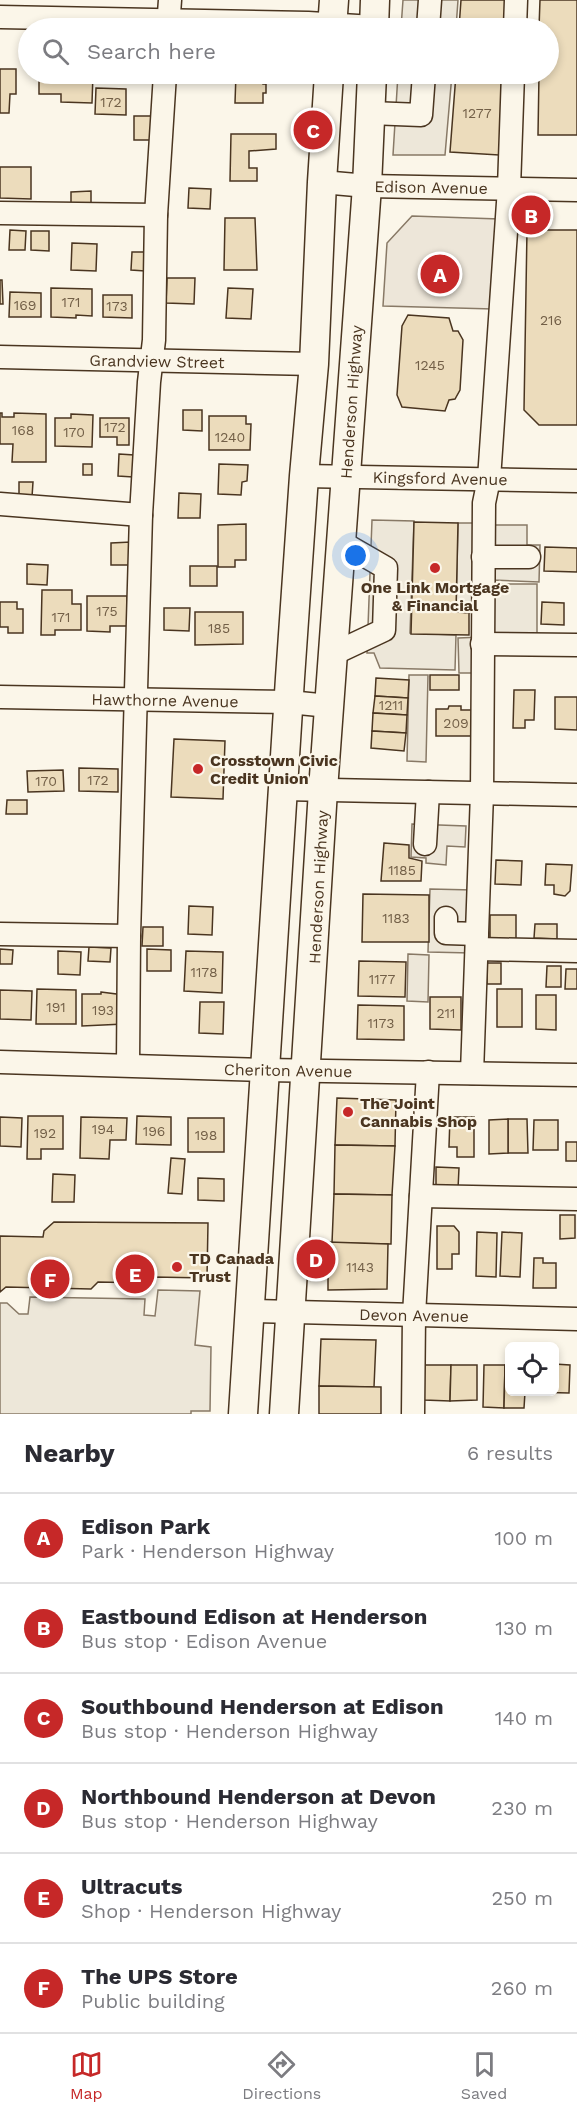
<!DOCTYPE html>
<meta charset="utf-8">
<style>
:root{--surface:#fff;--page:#f2f2f3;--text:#2b2b33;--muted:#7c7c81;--line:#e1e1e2;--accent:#c62828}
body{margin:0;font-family:"Work Sans",sans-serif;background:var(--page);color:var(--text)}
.controls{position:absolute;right:18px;bottom:18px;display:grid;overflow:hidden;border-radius:9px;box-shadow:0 3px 9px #0003}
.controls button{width:54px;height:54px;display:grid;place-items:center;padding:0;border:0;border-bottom:2px solid var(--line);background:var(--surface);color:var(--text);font:30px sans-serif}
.you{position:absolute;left:356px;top:556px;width:21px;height:21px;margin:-15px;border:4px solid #fff;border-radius:50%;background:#1a73e8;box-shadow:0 0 0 9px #1a73e833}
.badge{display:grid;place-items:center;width:39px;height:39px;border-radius:50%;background:var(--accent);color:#fff;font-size:20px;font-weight:700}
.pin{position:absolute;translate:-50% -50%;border:3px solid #fff;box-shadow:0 2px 6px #0006}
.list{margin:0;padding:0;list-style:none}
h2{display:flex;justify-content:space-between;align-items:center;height:78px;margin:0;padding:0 24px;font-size:26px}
h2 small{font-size:20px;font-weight:400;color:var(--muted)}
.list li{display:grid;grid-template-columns:39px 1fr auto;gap:18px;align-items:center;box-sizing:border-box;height:90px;padding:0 24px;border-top:2px solid var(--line)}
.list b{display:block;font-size:22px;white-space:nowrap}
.list p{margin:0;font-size:20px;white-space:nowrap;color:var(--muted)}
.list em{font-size:20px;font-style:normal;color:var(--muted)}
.icon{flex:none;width:33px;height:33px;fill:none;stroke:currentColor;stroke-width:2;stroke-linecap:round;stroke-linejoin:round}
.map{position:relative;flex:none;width:577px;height:1414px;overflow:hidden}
.search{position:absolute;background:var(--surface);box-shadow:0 3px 9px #0003;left:18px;right:18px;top:18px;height:66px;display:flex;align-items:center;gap:15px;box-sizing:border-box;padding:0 21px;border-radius:33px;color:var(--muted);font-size:22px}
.sheet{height:618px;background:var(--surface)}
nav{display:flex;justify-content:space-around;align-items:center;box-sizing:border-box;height:84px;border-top:2px solid var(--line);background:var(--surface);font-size:16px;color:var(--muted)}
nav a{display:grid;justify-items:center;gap:3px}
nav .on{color:var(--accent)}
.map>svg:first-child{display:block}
.green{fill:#ede6d9;stroke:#887966;stroke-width:1.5}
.parking{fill:#ede7d9;stroke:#887966;stroke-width:1.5}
.building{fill:#ecdcbc;stroke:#4a3520;stroke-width:1.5}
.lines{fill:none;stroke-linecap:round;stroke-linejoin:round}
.minor-casing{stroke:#4a3520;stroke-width:25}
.major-casing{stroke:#4a3520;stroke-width:31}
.minor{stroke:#fbf6e9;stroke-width:22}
.major{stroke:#fbf6e9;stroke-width:28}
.poi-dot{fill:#c62828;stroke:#fbf6e9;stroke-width:2}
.labels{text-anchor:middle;stroke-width:4.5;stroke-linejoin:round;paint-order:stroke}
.number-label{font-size:14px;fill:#725f47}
.street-label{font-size:16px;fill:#4a3520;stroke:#fbf6e9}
.poi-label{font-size:16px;font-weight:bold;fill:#4a3520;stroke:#fbf6e9;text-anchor:start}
</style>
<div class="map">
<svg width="577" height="1414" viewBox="0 0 577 1414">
<rect width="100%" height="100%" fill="#fbf6e9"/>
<path class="green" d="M 412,216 L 499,219 L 493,309 L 383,306 L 387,243 Z"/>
<g class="parking">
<path d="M 403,0 L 458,0 L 456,28 L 401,28 Z"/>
<path d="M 398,74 L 452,74 L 445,155 L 393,155 Z"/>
<path d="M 372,520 L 414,521 L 410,633 L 456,635 L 455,670 L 380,668 L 374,653 L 367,653 Z"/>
<path d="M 458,523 L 484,523 L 482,613 L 456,612 Z"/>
<path d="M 495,525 L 527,525 L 527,545 L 540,545 L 539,582 L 493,580 Z"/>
<path d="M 493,584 L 537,584 L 537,636 L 492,635 Z"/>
<path d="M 482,637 L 482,673 L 459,673 L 458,638 Z"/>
<path d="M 409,675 L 428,675 L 426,762 L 407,761 Z"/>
<path d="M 412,824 L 466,826 L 465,847 L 447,846 L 446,865 L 426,863 L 426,858 L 411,857 Z"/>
<path d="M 430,889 L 473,890 L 471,953 L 428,952 Z"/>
<path d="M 408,954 L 429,955 L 428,1002 L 407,1001 Z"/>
<path d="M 158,1290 L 200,1291 L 195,1345 L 211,1347 L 210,1411 L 191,1411 L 191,1414 L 0,1414 L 0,1303 L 7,1303 L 19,1314 L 28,1314 L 30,1297 L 145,1299 L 144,1315 L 155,1316 Z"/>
</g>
<g class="building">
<path d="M 461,0 L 510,0 L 508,28 L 459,28 Z"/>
<path d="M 540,0 L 577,0 L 577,135 L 538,135 L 539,74 L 548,74 L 548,28 L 539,28 Z"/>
<path d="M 0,69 L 16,69 L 16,94 L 10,94 L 9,113 L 0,113 Z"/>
<path d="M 39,74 L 93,74 L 92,103 L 61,102 L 61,94 L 39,94 Z"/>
<path d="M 188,74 L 219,74 L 219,76 L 197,76 L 194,80 L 188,81 Z"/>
<path d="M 236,74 L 263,74 L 263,84 L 266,84 L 266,93 L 263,93 L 263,103 L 235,103 Z"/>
<path d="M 456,74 L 505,74 L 499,155 L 450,152 Z"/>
<path d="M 96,88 L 126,89 L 126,115 L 95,114 Z"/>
<path d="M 134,116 L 155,116 L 154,140 L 134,140 Z"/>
<path d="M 231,134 L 276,134 L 276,149 L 249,151 L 249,168 L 257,168 L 257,181 L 230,181 Z"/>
<path d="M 0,167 L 31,167 L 31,199 L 0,198 Z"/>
<path d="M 189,188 L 211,189 L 210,209 L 188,208 Z"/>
<path d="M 91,191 L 91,203 L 71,203 L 71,192 Z"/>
<path d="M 225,218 L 255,218 L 257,270 L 224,270 Z"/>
<path d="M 10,230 L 26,231 L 25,250 L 9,250 Z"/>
<path d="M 527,230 L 577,230 L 577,425 L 539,425 L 524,410 Z"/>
<path d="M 31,231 L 49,231 L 49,251 L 31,250 Z"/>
<path d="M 72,243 L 97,244 L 96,271 L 71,270 Z"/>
<path d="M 132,252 L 145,252 L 145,271 L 131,270 Z"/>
<path d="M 167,278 L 195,278 L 194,304 L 166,303 Z"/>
<path d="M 0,280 L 2,280 L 3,304 L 0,304 Z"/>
<path d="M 51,288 L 92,289 L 92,316 L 76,315 L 76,318 L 51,317 Z"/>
<path d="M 228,288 L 253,289 L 251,319 L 226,318 Z"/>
<path d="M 10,292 L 41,293 L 41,317 L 9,317 Z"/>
<path d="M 103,295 L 132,295 L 132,318 L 103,317 Z"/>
<path d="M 408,315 L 449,318 L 453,331 L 458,331 L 463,340 L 460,390 L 455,399 L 449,400 L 445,411 L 402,407 L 397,395 L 402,326 Z"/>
<path d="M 183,410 L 202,410 L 202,431 L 183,430 Z"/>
<path d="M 0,413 L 2,413 L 2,417 L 14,417 L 14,413 L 46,414 L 46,462 L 12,462 L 13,444 L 0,444 Z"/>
<path d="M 71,414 L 93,415 L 92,447 L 55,446 L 55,418 L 71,418 Z"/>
<path d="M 209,416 L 246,416 L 246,424 L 251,424 L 250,450 L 209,450 Z"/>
<path d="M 100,418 L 129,418 L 129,445 L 117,445 L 117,437 L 100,437 Z"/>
<path d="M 119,454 L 134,455 L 133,477 L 118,476 Z"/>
<rect x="83" y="464" width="9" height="11"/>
<path d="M 219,464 L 248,465 L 247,481 L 242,482 L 241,495 L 218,494 Z"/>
<path d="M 19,482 L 33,482 L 32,497 L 19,497 Z"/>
<path d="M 179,493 L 201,494 L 200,518 L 178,518 Z"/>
<path d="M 414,522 L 458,523 L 456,612 L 469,613 L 469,635 L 411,634 Z"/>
<path d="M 246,524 L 246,560 L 235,560 L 235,567 L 218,567 L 218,525 Z"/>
<path d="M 131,542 L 131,565 L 111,565 L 111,543 Z"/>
<path d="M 545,547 L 577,548 L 577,572 L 544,571 Z"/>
<path d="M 27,564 L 48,565 L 47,585 L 27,584 Z"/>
<rect x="190" y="566" width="27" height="20"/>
<path d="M 42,590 L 72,590 L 72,604 L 81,604 L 81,630 L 55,630 L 55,635 L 41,635 Z"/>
<path d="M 87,596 L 127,596 L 127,626 L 110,626 L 110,632 L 87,631 Z"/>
<path d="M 0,602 L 17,602 L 17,609 L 23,609 L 23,633 L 8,633 L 8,627 L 0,627 Z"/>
<path d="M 542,602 L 564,603 L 564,625 L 541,624 Z"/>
<path d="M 164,608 L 190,608 L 189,631 L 164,630 Z"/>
<path d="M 195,612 L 243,612 L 243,644 L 195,645 Z"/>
<rect x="430" y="675" width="29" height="15"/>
<path d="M 376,678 L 409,680 L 408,698 L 375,696 Z"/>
<path d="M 514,690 L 535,690 L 534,720 L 525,720 L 525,728 L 513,728 Z"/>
<path d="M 375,696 L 408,698 L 407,715 L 373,713 Z"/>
<path d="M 555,697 L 577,697 L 577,730 L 555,729 Z"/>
<path d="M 449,706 L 461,706 L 461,710 L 476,710 L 475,736 L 436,736 L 436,709 L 448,709 Z"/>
<path d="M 373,713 L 407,715 L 406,733 L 372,731 Z"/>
<path d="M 372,731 L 406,733 L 404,751 L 371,748 Z"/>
<path d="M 174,739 L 225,741 L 223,799 L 171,797 Z"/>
<path d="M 79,768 L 118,769 L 118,792 L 79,791 Z"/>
<path d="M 63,770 L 64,791 L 28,792 L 27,771 Z"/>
<path d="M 7,800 L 27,800 L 27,814 L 6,814 Z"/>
<path d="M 384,843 L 409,845 L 409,858 L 422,861 L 421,881 L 381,881 Z"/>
<path d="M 496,860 L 522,861 L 521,885 L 495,884 Z"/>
<path d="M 546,864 L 572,865 L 570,891 L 565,896 L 554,894 L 554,885 L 545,885 Z"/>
<path d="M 363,894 L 429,895 L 429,942 L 362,942 Z"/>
<path d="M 189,906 L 213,907 L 212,935 L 188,934 Z"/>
<path d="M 490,915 L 516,915 L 516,939 L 490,938 Z"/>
<path d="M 535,924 L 557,924 L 557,939 L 534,938 Z"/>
<path d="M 143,927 L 163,927 L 163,946 L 142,946 Z"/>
<path d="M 89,947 L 111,948 L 110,962 L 88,961 Z"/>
<path d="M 0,949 L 13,950 L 12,964 L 0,964 Z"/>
<path d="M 147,949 L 171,950 L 171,971 L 147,971 Z"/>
<path d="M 58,951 L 81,952 L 80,975 L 58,974 Z"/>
<path d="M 186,951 L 223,952 L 222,993 L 184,991 Z"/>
<path d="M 359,961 L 406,962 L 405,997 L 358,996 Z"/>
<rect x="487" y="963" width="14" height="21"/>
<path d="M 547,966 L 561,966 L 561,987 L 546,987 Z"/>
<path d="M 566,969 L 577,969 L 577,989 L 565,989 Z"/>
<path d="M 37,989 L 76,990 L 76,1024 L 36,1024 Z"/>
<rect x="497" y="989" width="25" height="38"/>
<path d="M 0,990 L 32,991 L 31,1020 L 0,1019 Z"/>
<path d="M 101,992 L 124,995 L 124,1024 L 82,1026 L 82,994 L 101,994 Z"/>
<path d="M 536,995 L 556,995 L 556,1030 L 536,1029 Z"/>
<path d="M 430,997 L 461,997 L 461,1030 L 430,1029 Z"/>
<path d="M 200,1002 L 224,1002 L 223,1034 L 199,1033 Z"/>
<path d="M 358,1005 L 404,1006 L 404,1040 L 357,1039 Z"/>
<path d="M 337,1098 L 396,1100 L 395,1146 L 335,1145 Z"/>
<path d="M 28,1116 L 63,1116 L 63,1149 L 41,1149 L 41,1159 L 27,1159 Z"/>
<path d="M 137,1116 L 171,1117 L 171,1145 L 136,1144 Z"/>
<path d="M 0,1117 L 22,1118 L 21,1147 L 0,1146 Z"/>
<path d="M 81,1117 L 127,1118 L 126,1140 L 110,1140 L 109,1159 L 80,1158 Z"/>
<path d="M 450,1117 L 474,1117 L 474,1157 L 457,1157 L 457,1147 L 449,1147 Z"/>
<rect x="188" y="1118" width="36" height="34"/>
<path d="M 508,1119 L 527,1119 L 528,1153 L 508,1153 Z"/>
<path d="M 508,1119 L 508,1153 L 489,1154 L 489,1120 Z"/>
<path d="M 534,1120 L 558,1120 L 558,1150 L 533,1150 Z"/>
<rect x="566" y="1142" width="11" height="19"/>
<path d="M 335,1145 L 395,1146 L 392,1195 L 334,1194 Z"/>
<path d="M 171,1158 L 185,1159 L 182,1194 L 168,1193 Z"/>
<path d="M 436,1167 L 459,1168 L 458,1189 L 436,1189 Z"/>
<path d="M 53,1174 L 75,1175 L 74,1202 L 52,1202 Z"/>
<path d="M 198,1178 L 224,1179 L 224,1201 L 198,1200 Z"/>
<path d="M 334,1194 L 392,1195 L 391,1244 L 332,1243 Z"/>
<path d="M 560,1215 L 575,1215 L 575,1238 L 560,1239 Z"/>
<path d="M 54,1222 L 208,1223 L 207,1278 L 153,1277 L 146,1283 L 98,1282 L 91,1289 L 6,1287 L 0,1292 L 0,1236 L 43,1237 L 44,1231 Z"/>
<path d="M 437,1226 L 454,1226 L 459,1232 L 459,1254 L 452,1254 L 452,1269 L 437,1269 Z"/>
<path d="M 477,1232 L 497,1233 L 496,1277 L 476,1276 Z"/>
<path d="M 502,1232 L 522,1233 L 520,1277 L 500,1276 Z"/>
<path d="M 328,1242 L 388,1244 L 387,1289 L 328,1290 Z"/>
<path d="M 534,1258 L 543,1258 L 543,1263 L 556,1263 L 556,1288 L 533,1288 Z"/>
<path d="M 321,1339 L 376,1340 L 374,1387 L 319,1386 Z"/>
<path d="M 554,1364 L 570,1365 L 569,1393 L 530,1392 L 554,1392 Z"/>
<path d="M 424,1365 L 451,1365 L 450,1401 L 424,1400 Z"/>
<path d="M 451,1365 L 477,1365 L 477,1400 L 450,1401 Z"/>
<path d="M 484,1365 L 505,1365 L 504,1408 L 483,1407 Z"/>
<path d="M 505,1365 L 510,1365 L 510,1392 L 525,1392 L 524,1408 L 504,1408 Z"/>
<path d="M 319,1386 L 381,1387 L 381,1414 L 319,1414 Z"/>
</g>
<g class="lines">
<g class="minor-casing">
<g id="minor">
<path d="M 0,17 L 308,23 L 374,27"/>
<path d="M 168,28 L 170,0"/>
<path d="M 428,28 L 430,0"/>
<path d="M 515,28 L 516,0"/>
<path d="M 370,113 L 421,115 L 424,74"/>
<path d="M 322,182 L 367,186 L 577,190"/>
<path d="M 0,213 L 156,215"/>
<path d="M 0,357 L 314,364"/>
<path d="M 304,476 L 577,481"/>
<path d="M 0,504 L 141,515"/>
<path d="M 483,557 L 529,557"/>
<path d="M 482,644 L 577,645"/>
<path d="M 333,654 L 384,630 L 386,568 L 341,542"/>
<path d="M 0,697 L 289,702 L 329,706"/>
<path d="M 283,789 L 577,795"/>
<path d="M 425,844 L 428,792"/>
<path d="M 446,918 L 446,933 L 477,934"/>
<path d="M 0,934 L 129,936"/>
<path d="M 477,949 L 577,951"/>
<path d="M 0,1062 L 265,1070 L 577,1075"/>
<path d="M 128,1065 L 129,936 L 141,515 L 149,382 L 154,340 L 156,215 L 165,74"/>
<path d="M 472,1073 L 482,793 L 484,503 L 489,479 L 509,188 L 513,74"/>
<path d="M 421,1196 L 577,1199"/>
<path d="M 250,1311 L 577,1319"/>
<path d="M 413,1414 L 414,1315 L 428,1072"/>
</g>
</g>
<g class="major-casing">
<g id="major">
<path d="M 332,28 L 334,0"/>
<path d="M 374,28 L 375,0"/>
<path d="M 243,1414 L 290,678 L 304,476 L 314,364 L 322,182 L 329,74"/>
<path d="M 284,1414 L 323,790 L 367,186 L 372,74"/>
</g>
</g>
<use href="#minor" class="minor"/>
<use href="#major" class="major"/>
</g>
<g class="poi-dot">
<circle cx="435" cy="568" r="6"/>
<circle cx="198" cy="769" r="6"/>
<circle cx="348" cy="1112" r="6"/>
<circle cx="177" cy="1267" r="6"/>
</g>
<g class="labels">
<g class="number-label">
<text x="111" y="107">172</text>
<text x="477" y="118">1277</text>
<text x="71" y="307">171</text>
<text x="25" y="310">169</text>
<text x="117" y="311">173</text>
<text x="551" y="325">216</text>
<text x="430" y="370">1245</text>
<text x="115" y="432">172</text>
<text x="23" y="435">168</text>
<text x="74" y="437">170</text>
<text x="230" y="442">1240</text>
<text x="107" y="616">175</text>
<text x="61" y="622">171</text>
<text x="219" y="633">185</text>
<text x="391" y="710">1211</text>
<text x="456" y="728">209</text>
<text x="98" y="785">172</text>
<text x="46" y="786">170</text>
<text x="402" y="875">1185</text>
<text x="396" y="923">1183</text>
<text x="204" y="977">1178</text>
<text x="382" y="984">1177</text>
<text x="56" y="1012">191</text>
<text x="103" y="1015">193</text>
<text x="446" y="1018">211</text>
<text x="381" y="1028">1173</text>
<text x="103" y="1134">194</text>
<text x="154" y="1136">196</text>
<text x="45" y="1138">192</text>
<text x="206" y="1140">198</text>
<text x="360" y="1272">1143</text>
</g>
<g class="street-label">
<text transform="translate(431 187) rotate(1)" y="6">Edison Avenue</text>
<text transform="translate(157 361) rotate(1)" y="6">Grandview Street</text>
<text transform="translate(351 402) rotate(-86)" y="6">Henderson Highway</text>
<text transform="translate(440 478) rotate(1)" y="6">Kingsford Avenue</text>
<text transform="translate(165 700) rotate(1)" y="6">Hawthorne Avenue</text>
<text transform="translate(318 887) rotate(-87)" y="6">Henderson Highway</text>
<text transform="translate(288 1070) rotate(1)" y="6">Cheriton Avenue</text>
<text transform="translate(414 1315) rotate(1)" y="6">Devon Avenue</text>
</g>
<g class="poi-label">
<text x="435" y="593" text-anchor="middle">One Link Mortgage<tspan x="435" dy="18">&amp; Financial</tspan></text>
<text x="210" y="766">Crosstown Civic<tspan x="210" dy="18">Credit Union</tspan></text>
<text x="360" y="1109">The Joint<tspan x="360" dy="18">Cannabis Shop</tspan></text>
<text x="189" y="1264">TD Canada<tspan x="189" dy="18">Trust</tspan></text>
</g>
</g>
</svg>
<div class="controls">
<button><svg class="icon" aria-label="locate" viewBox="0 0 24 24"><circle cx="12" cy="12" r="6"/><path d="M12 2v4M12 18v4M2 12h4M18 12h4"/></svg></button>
</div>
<div class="you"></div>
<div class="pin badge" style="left:440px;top:274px">A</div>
<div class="pin badge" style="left:531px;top:215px">B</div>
<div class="pin badge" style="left:313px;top:130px">C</div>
<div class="pin badge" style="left:316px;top:1259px">D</div>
<div class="pin badge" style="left:135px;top:1274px">E</div>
<div class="pin badge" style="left:50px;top:1279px">F</div>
<div class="search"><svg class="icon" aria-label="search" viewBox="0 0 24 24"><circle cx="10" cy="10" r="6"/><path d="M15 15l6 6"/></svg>Search here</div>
</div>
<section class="sheet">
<h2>Nearby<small>6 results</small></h2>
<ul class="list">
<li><span class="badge">A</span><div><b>Edison Park</b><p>Park · Henderson Highway</p></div><em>100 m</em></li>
<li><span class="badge">B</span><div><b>Eastbound Edison at Henderson</b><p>Bus stop · Edison Avenue</p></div><em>130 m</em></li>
<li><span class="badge">C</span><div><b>Southbound Henderson at Edison</b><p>Bus stop · Henderson Highway</p></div><em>140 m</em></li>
<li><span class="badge">D</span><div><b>Northbound Henderson at Devon</b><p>Bus stop · Henderson Highway</p></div><em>230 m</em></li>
<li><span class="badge">E</span><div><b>Ultracuts</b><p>Shop · Henderson Highway</p></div><em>250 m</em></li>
<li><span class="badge">F</span><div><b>The UPS Store</b><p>Public building</p></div><em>260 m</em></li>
</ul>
</section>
<nav>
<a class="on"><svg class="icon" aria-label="map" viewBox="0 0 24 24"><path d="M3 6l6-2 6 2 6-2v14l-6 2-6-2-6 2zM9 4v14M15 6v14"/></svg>Map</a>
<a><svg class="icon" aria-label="directions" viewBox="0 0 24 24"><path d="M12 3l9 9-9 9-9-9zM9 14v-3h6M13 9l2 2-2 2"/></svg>Directions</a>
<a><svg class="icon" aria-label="saved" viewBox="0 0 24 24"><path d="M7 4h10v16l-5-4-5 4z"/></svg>Saved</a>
</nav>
